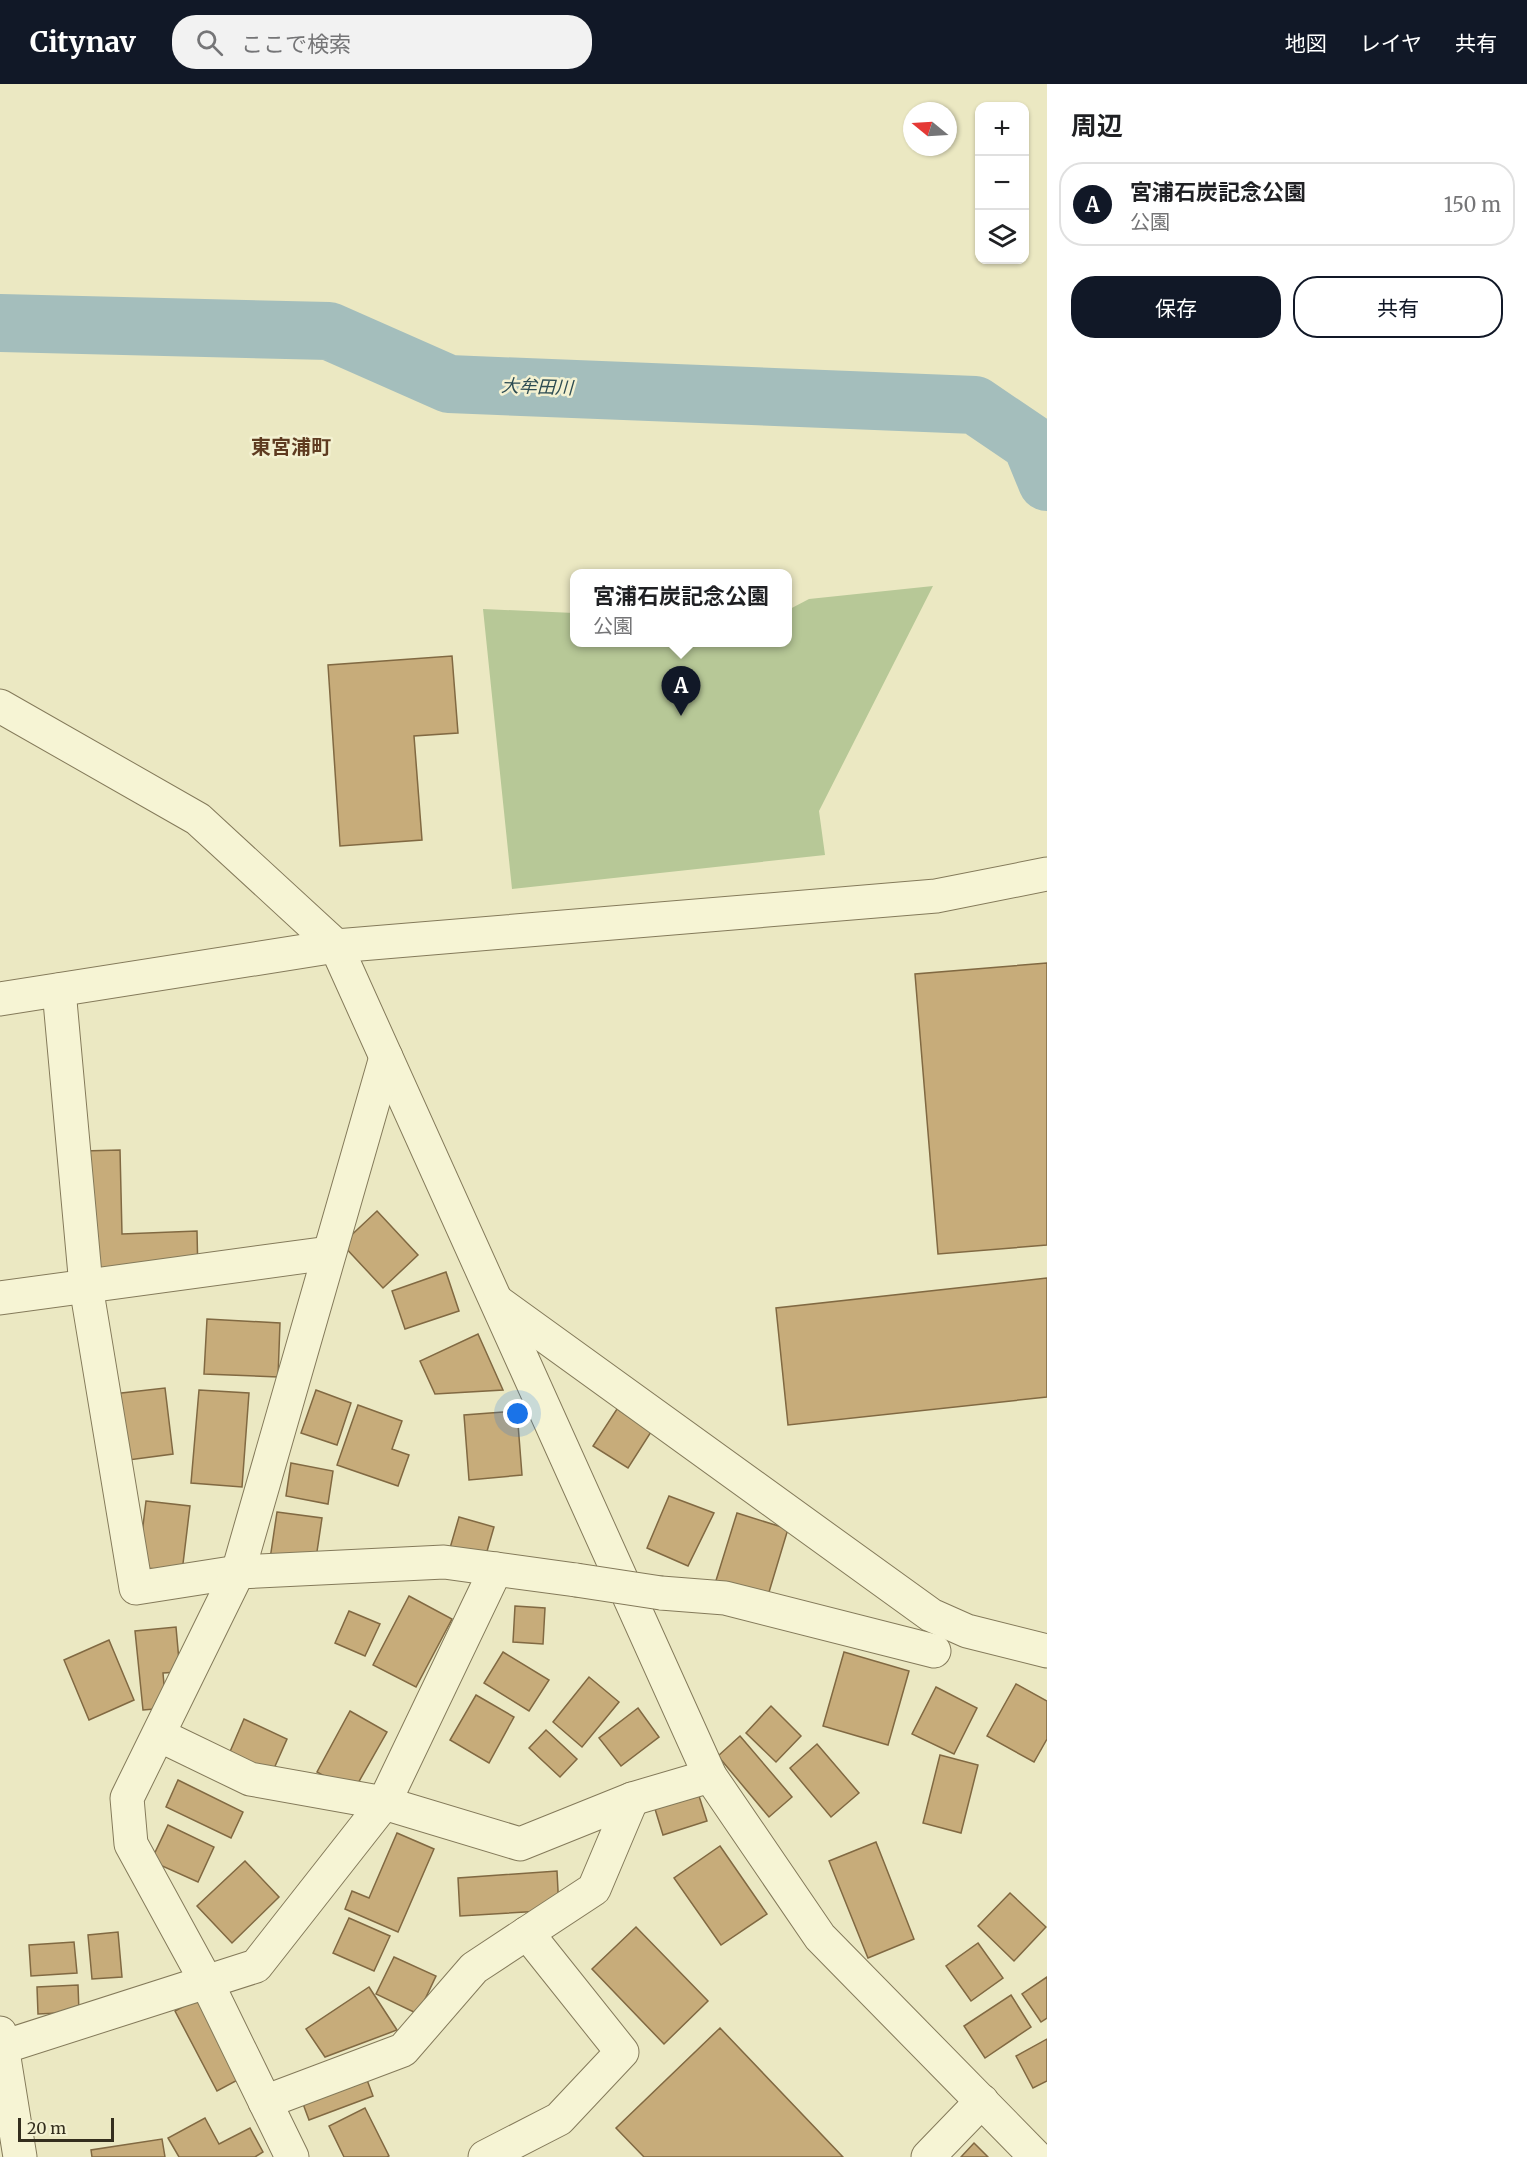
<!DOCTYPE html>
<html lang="ja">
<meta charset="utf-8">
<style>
:root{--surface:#fff;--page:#f2f2f2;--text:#202124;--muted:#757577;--line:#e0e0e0;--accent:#111827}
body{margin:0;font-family:Merriweather,"Noto Sans JP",serif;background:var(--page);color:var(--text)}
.controls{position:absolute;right:18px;top:18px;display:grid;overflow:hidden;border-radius:12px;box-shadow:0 2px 4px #0004}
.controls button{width:54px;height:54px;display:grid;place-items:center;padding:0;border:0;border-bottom:2px solid var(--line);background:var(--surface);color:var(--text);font:30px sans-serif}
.compass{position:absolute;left:903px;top:18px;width:54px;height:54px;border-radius:50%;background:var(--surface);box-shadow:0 2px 4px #0004;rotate:288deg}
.scale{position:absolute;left:18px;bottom:15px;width:96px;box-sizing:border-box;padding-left:6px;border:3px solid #342e1e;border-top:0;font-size:16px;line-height:21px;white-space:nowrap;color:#342e1e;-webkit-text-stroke:4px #f3f1d1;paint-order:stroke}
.you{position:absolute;left:518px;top:1330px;width:21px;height:21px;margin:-15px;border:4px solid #fff;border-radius:50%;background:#1a73e8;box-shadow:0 0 0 9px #1a73e833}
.badge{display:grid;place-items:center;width:39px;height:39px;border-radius:50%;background:var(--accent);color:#fff;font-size:20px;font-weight:700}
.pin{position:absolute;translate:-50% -50px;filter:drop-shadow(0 2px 3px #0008)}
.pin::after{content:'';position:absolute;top:32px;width:21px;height:18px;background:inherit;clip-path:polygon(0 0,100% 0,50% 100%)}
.popup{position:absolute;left:570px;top:485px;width:222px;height:78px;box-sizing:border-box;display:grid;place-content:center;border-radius:12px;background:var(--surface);filter:drop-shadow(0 2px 4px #0005);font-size:20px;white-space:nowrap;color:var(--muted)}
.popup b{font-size:22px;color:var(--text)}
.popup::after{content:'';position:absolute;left:50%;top:100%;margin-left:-12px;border:12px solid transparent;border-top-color:var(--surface)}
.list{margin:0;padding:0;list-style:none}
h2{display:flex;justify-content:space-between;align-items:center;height:78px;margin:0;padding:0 24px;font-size:26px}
h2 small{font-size:20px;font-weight:400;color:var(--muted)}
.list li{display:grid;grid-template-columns:39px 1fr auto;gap:18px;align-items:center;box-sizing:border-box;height:84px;margin:0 12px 12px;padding:0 12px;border:2px solid var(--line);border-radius:24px}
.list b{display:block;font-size:22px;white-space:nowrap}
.list p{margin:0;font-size:20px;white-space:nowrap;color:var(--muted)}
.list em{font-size:20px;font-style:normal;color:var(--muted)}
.actions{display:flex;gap:12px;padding:18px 24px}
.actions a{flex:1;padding:14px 0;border:2px solid var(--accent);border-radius:24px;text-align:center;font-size:21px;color:var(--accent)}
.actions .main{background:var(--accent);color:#fff}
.icon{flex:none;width:33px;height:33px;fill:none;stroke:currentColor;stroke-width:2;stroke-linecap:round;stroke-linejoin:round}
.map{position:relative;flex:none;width:1047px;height:2073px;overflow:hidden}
header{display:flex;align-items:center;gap:36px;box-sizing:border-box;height:84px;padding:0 30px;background:var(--accent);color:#fff}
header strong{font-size:28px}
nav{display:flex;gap:33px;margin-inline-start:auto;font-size:21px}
.search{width:420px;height:54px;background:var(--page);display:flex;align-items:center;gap:15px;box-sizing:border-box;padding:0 21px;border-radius:24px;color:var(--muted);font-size:22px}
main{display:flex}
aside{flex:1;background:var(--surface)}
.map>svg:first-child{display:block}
.green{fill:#b7c897}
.water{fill:#a4bebc;stroke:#6c8b8a;stroke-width:1.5}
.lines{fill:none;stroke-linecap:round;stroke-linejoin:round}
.river{stroke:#a4bebc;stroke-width:58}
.building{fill:#c7ac7a;stroke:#816942;stroke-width:1.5}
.minor-casing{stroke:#847a5a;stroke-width:35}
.minor{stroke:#f6f4d4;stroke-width:33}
.minor-bridge-casing{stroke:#847a5a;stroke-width:35;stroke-linecap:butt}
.minor-bridge{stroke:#f6f4d4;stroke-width:33}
.labels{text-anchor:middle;stroke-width:5;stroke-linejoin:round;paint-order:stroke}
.water-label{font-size:18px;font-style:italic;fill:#2e4d53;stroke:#f3f1d1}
.quarter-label{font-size:20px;font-weight:bold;fill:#5e3b20;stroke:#f3f1d1}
</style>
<header>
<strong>Citynav</strong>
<div class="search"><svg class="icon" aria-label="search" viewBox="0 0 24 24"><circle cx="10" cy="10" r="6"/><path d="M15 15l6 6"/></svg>ここで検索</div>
<nav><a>地図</a><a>レイヤ</a><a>共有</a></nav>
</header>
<main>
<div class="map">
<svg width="1047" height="2073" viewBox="0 0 1047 2073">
<rect width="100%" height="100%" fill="#ebe8c2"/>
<path class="green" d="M 933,502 L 819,727 L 825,771 L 512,805 L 483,525 L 574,529 L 574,558 L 788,558 L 788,526 L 809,515 Z"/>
<path class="water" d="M 0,225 L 5,225 L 53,257 L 0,255 Z"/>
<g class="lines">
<path class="river" d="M 0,239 L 329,247 L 449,300 L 975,321 L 1031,359 L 1047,398"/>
</g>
<g class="building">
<path d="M 452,572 L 458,649 L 414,652 L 422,756 L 340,762 L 328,581 Z"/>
<path d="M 1047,879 L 1047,1161 L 938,1170 L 915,890 Z"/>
<path d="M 120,1066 L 122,1150 L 197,1147 L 198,1192 L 87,1195 L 83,1067 Z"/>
<path d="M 377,1127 L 418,1171 L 383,1204 L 342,1160 Z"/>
<path d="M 446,1188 L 459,1227 L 405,1245 L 392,1207 Z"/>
<path d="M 1047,1194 L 1047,1313 L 788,1341 L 776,1224 Z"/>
<path d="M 207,1235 L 280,1239 L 278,1293 L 204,1290 Z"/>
<path d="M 478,1250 L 503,1306 L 435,1310 L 420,1277 Z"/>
<path d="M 165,1304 L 173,1370 L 121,1377 L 113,1310 Z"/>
<path d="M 199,1306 L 249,1309 L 242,1403 L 191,1399 Z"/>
<path d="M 316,1306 L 351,1319 L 337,1361 L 301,1349 Z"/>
<path d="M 358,1321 L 402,1337 L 392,1365 L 409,1371 L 398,1402 L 337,1381 Z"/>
<path d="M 617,1325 L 651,1348 L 628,1384 L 593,1362 Z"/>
<path d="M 517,1327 L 522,1391 L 469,1396 L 464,1331 Z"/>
<path d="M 291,1379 L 333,1387 L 328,1420 L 286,1412 Z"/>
<path d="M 669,1412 L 714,1429 L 688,1482 L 647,1464 Z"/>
<path d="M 146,1417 L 190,1422 L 182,1488 L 138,1483 Z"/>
<path d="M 277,1428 L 322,1434 L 315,1481 L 270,1475 Z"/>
<path d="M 737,1429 L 788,1445 L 766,1518 L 714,1503 Z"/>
<path d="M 459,1433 L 494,1443 L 483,1481 L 448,1471 Z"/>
<path d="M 409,1512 L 452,1535 L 416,1603 L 373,1581 Z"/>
<path d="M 515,1522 L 545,1524 L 543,1560 L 513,1558 Z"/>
<path d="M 349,1527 L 380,1540 L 365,1572 L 335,1559 Z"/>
<path d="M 176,1543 L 180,1588 L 163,1589 L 166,1624 L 143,1626 L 135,1547 Z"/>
<path d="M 109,1556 L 134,1616 L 89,1636 L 64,1576 Z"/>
<path d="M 503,1568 L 549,1596 L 529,1627 L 484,1599 Z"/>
<path d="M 844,1568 L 909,1587 L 888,1661 L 823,1642 Z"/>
<path d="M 589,1593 L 619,1618 L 582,1663 L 553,1638 Z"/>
<path d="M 1016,1600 L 1047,1617 L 1047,1655 L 1034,1678 L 987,1652 Z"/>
<path d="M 936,1603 L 977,1624 L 954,1670 L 912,1650 Z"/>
<path d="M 476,1611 L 514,1633 L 489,1679 L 450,1656 Z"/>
<path d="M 771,1622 L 801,1652 L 776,1678 L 746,1649 Z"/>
<path d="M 638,1624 L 659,1653 L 621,1682 L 599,1654 Z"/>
<path d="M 350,1627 L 387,1648 L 353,1708 L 317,1688 Z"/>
<path d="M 244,1635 L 287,1655 L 272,1689 L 229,1670 Z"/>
<path d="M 546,1646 L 577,1675 L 560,1693 L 529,1664 Z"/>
<path d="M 740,1652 L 792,1713 L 769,1733 L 718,1672 Z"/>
<path d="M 817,1660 L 859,1709 L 831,1733 L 790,1684 Z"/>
<path d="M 940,1671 L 978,1681 L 961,1749 L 923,1739 Z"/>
<path d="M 178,1696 L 243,1728 L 231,1754 L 166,1723 Z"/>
<path d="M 699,1712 L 707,1737 L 663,1751 L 655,1725 Z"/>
<path d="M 168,1741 L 214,1763 L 198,1798 L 151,1777 Z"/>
<path d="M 397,1749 L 434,1765 L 398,1848 L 345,1825 L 352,1807 L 369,1814 Z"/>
<path d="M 876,1758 L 914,1855 L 868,1874 L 829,1777 Z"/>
<path d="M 720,1762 L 767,1830 L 721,1861 L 674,1794 Z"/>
<path d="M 245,1777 L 279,1813 L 232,1859 L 197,1822 Z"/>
<path d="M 557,1787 L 559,1826 L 460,1832 L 458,1794 Z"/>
<path d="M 1010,1809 L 1046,1843 L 1014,1877 L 978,1842 Z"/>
<path d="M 349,1834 L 390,1852 L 374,1887 L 333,1869 Z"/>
<path d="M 636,1843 L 708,1917 L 664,1960 L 592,1885 Z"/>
<path d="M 118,1848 L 122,1893 L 92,1895 L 88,1851 Z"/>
<path d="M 74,1858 L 77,1889 L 31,1892 L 29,1861 Z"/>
<path d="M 978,1859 L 1003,1894 L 971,1917 L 946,1882 Z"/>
<path d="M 394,1873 L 436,1892 L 418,1930 L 376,1910 Z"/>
<path d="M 1047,1893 L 1047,1934 L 1041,1938 L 1022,1910 Z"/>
<path d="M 78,1901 L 79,1928 L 38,1930 L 37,1903 Z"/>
<path d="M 369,1903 L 397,1946 L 325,1973 L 306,1945 Z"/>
<path d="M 204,1911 L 247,1991 L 217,2007 L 175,1927 Z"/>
<path d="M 1011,1911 L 1031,1943 L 985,1974 L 964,1942 Z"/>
<path d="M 720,1944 L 843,2073 L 644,2073 L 616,2044 Z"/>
<path d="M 1047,1955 L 1047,1997 L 1033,2004 L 1016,1972 Z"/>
<path d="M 363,1985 L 373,2012 L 309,2036 L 299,2009 Z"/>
<path d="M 365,2024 L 389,2072 L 387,2073 L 344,2073 L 329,2042 Z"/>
<path d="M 205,2034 L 219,2060 L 250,2044 L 263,2068 L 255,2073 L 179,2073 L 168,2054 Z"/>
<path d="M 162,2055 L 165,2073 L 92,2073 L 91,2066 Z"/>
<path d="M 974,2059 L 988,2073 L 961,2073 Z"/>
</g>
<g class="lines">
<g class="minor-casing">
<g id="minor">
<path d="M 0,622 L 198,735 L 336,862 L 710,1692 L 820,1853 L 1036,2073"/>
<path d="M 59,906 L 86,1202 L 136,1504 L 238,1488 L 444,1478 L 576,1496"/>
<path d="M 0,915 L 336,862 L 936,812 L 1047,790"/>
<path d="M 0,1214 L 329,1169"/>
<path d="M 499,1219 L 931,1531 L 967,1547 L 1047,1567"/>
<path d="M 661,1509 L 725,1514 L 934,1567"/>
<path d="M 159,1651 L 250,1695 L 384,1719 L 520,1760 L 632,1715 L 710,1692"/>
<path d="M 0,1949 L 20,2073"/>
<path d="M 0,1964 L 256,1882 L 384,1719 L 496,1485"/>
<path d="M 265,2018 L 403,1966 L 474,1884 L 594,1805 L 632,1715"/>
<path d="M 292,2073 L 207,1899 L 131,1760 L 127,1714 L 238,1488 L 386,973"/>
<path d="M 485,2073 L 559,2035 L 622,1968 L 527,1849"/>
<path d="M 928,2073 L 982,2017"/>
</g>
</g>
<use href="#minor" class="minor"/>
<g class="minor-bridge-casing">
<path id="minor-bridge" d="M 576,1496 L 661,1509"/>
</g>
<use href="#minor-bridge" class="minor-bridge"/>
</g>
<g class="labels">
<g class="water-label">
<text transform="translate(537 303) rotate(2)" y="6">大牟田川</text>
</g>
<g class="quarter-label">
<text x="291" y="370">東宮浦町</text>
</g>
</g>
</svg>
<div class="controls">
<button>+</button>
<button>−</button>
<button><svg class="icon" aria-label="layers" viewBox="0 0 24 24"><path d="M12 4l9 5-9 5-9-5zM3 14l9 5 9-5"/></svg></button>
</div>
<svg class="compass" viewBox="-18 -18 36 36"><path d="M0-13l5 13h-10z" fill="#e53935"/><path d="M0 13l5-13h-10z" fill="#757577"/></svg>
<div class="scale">20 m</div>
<div class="you"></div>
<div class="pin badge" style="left:681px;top:632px">A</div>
<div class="popup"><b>宮浦石炭記念公園</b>公園</div>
</div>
<aside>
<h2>周辺<small></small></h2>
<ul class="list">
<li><span class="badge">A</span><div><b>宮浦石炭記念公園</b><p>公園</p></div><em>150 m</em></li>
</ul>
<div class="actions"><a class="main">保存</a><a>共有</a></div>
</aside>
</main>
